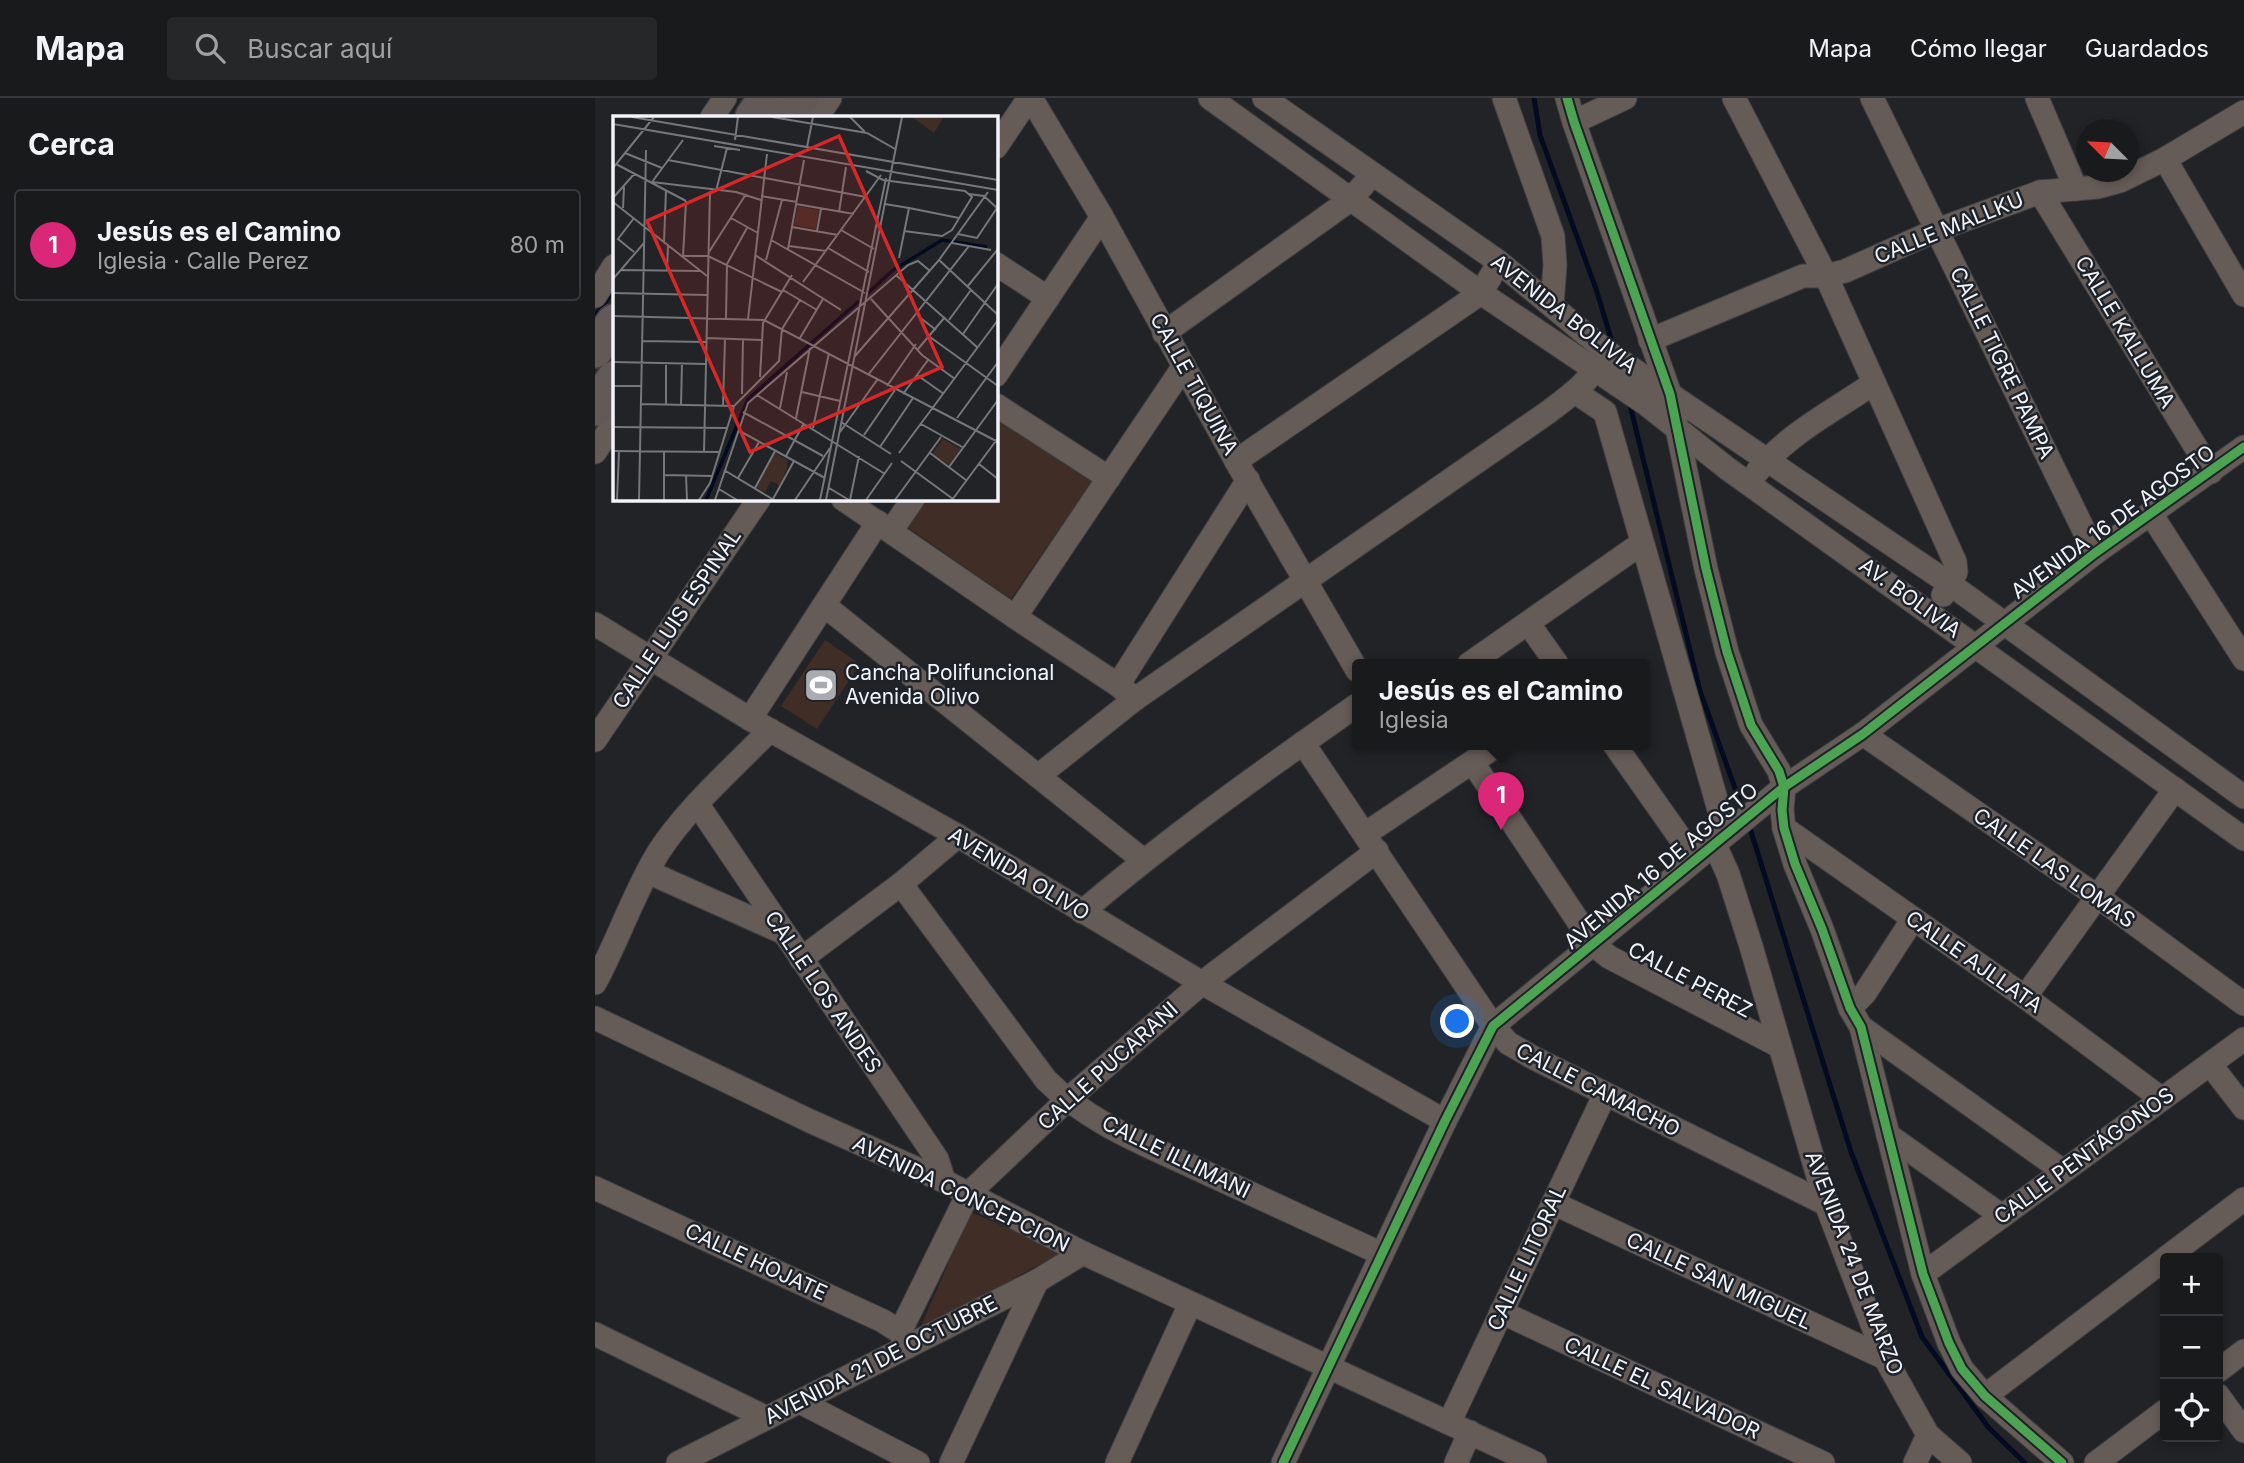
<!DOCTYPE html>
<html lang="es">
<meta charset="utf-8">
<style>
:root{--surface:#191a1c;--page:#262729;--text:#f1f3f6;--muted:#9fa1a3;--line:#37383b;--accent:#db2777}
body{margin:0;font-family:Inter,sans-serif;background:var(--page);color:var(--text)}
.controls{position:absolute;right:21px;bottom:21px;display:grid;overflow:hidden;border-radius:7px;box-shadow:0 4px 10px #0003}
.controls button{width:63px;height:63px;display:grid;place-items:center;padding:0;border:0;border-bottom:2px solid var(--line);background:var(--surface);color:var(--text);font:35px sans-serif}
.compass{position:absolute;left:1481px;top:21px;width:63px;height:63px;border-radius:50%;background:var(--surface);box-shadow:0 4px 10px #0003;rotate:294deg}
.you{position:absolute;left:863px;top:924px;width:24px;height:24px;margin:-18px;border:5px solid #fff;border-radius:50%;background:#1a73e8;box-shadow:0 0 0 10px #1a73e833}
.badge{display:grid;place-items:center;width:46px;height:46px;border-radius:50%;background:var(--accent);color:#fff;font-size:23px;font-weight:700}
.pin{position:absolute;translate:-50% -58px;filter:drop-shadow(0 2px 4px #0008)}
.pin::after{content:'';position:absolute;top:37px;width:24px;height:21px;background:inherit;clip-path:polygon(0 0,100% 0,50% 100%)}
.popup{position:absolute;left:757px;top:561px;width:298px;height:91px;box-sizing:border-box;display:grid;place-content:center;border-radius:7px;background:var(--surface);filter:drop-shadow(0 2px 5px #0005);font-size:23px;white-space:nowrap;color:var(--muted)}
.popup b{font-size:26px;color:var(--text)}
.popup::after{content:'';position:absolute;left:50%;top:100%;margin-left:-14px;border:14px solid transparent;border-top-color:var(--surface)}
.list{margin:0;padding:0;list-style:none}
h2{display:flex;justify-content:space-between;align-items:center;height:91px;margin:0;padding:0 28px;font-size:30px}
h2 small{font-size:23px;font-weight:400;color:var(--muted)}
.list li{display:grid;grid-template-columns:46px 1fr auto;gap:21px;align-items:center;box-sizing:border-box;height:112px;margin:0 14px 14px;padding:0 14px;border:2px solid var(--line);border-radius:7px}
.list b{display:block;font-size:26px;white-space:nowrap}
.list p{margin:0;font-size:23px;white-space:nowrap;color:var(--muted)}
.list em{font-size:23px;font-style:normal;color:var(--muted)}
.icon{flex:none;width:38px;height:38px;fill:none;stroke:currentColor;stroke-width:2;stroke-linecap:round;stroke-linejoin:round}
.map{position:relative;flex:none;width:1649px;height:1365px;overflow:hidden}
header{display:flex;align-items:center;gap:42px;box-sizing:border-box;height:98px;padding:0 35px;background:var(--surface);border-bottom:2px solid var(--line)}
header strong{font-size:33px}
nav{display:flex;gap:38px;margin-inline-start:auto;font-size:24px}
.search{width:490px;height:63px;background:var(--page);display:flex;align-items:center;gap:18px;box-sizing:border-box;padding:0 24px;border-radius:7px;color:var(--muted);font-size:26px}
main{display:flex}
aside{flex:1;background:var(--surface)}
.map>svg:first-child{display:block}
.green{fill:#402d25}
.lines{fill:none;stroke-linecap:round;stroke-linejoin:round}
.stream{stroke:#040a20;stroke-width:5}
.minor-casing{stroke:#3f4043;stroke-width:25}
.highway-casing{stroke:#3f4043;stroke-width:38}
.minor{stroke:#665c57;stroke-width:23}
.highway{stroke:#625a59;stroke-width:35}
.cycleway-casing{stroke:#1e2229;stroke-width:13}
.cycleway{stroke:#4ca352;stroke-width:9}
.labels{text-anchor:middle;stroke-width:5;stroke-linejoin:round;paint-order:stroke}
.street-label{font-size:21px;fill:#f2f4f9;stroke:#1e2229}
.poi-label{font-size:21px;fill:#f2f4f9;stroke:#1e2229;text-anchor:start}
.inset-river{fill:none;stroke:#040a20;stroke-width:3.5}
.inset-road{fill:none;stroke:#75777a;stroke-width:2}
.view{fill:#d62828;fill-opacity:0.15;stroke:#d62828;stroke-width:3.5}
.inset-edge{fill:none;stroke:#f2f4f9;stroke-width:3.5}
</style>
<header>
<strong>Mapa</strong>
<div class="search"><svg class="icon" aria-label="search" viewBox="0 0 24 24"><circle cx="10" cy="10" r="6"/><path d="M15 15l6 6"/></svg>Buscar aquí</div>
<nav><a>Mapa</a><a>Cómo llegar</a><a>Guardados</a></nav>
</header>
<main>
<aside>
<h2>Cerca<small></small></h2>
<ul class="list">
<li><span class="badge">1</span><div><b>Jesús es el Camino</b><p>Iglesia · Calle Perez</p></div><em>80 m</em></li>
</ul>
</aside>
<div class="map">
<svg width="1649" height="1365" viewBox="0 0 1649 1365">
<rect width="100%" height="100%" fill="#212326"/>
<g class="green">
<path d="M 401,318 L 497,383 L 416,501 L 312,429 L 331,401 L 401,401 Z"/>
<path d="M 230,542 L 265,566 L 222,631 L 186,608 Z"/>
<path d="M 376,1114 L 467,1154 L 324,1232 Z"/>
</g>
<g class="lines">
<g class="stream">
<path d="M 939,0 L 945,37 L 1001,191 L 1018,247"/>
<path d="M 0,219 L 19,190"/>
<path d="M 1034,303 L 1105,593 L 1149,715"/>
<path d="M 1154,727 L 1256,1054 L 1327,1239 L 1394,1330 L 1430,1365"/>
</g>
<g class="minor-casing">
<g id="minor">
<path d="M 436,0 L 507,119 L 641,363 L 762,572"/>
<path d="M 615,0 L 886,195 L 1051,306 L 1133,371 L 1649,741"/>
<path d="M 669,0 L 904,164 L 1011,253 L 1355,486 L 1649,699"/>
<path d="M 909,0 L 958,138 L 960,167 L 957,207"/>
<path d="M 972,0 L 979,24 L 1075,296 L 1111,471 L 1132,554 L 1156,627 L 1184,673 L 1189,689 L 1187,712 L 1189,730 L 1200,766 L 1227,831 L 1255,910 L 1266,929 L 1328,1176 L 1354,1245 L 1367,1271 L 1390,1298 L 1467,1365"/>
<path d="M 1139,0 L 1231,178 L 1360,464 L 1361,474 L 1348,497"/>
<path d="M 1277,0 L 1500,455"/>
<path d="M 1442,0 L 1481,91"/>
<path d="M 117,19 L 130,0"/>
<path d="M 222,19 L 235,0"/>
<path d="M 979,24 L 1030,0"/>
<path d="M 401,49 L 434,0"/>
<path d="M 1570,61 L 1649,197"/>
<path d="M 1445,94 L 1616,374"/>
<path d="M 401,166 L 453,200"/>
<path d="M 0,198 L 19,168"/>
<path d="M 569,235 L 755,102 L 778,76"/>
<path d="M 1055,242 L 1208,178 L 1231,178 L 1250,173 L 1342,132 L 1445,94 L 1503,89 L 1525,83 L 1570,61 L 1649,14"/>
<path d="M 401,277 L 507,119"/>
<path d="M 980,294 L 1010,314 L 1131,736"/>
<path d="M 401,307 L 514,380"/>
<path d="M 0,354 L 19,325"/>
<path d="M 641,363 L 886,195 L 904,164"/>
<path d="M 1162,374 C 1192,336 1240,312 1279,285"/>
<path d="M 248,401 L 420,519 L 523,587 L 540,601"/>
<path d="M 1556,416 L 1649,561"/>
<path d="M 296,433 L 318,401"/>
<path d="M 230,508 L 548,762"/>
<path d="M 420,519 L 589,268"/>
<path d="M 933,525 L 962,566"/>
<path d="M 0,526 L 155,621 L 363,738 L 607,885 L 850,1023"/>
<path d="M 874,566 L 1047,445"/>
<path d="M 523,587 L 653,382"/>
<path d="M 155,621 L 283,424"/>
<path d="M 1268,636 L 1503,799 L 1649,906"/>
<path d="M 0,642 L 164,401"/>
<path d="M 708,645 L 898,928 L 913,945 L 937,959 L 1231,1106"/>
<path d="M 1019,646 L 1100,761"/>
<path d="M 878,665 L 999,847 L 1014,859 L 1184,948"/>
<path d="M 443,678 L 540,601 L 952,315 C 973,299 995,284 1007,260"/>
<path d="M 103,707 L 342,1061 L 349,1083"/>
<path d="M 1189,730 L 1430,899 L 1567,1001"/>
<path d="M 770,736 L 904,646"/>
<path d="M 1119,745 L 1133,776 L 1156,848 L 1231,1106 L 1290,1260 L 1333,1337 L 1365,1365"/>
<path d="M 53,774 L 187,834"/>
<path d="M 306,786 L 451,982 C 495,1026 552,1047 607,1073 C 667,1101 727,1128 787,1156"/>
<path d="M 487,814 C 575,739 668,673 762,607"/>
<path d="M 206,861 L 306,786 L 363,738"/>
<path d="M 0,885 C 23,843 38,796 63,755 C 91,711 138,670 175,632"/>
<path d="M 1430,899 L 1580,691"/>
<path d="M 1255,910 L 1270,895 L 1318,821"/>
<path d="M 0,920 L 215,1023 L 349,1083 L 488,1155 L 940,1365"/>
<path d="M 1266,929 L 1468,1073"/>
<path d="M 1615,966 L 1649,1010"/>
<path d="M 1293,1037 L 1407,1118"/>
<path d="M 0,1090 L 288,1223 L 305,1234 L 310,1246"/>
<path d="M 958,1105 L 1290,1260"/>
<path d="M 1571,1160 L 1649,1101"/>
<path d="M 1328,1176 L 1649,941"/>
<path d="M 906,1214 L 1228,1365"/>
<path d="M 305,1234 L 373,1096 L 472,1002 L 607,885 L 782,753"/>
<path d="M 0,1236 L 172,1320"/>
<path d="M 1623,1273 L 1649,1253"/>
<path d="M 1623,1297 L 1649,1333"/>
<path d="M 1390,1298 L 1570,1161"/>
<path d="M 205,1304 L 323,1365"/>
<path d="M 854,1325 L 1010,996"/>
<path d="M 83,1365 L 442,1183 L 488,1155"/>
<path d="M 356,1365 L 442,1183"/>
<path d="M 522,1365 L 595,1206"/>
<path d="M 688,1365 L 850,1023 L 898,928 L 1189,689 L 1268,636 L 1500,455 L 1649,349"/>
<path d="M 861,1365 L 875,1334"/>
<path d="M 1320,1365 L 1333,1337"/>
<path d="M 1501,1365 L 1570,1313"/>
</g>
</g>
<g class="highway-casing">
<g id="highway">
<path d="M 158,19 L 171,0"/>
<path d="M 194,19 L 206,0"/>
<path d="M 0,252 L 19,224"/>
<path d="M 0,310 L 19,281"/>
</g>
</g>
<use href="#minor" class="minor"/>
<use href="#highway" class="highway"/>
<g class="cycleway-casing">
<g id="cycleway">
<path d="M 972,0 L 979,24 L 1075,296 L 1111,471 L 1132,554 L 1156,627 L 1184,673 L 1189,689 L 1187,712 L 1189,730 L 1200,766 L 1227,831 L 1255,910 L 1266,929 L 1328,1176 L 1354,1245 L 1367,1271 L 1390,1298 L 1467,1365"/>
<path d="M 688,1365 L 850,1023 L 898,928 L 1189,689 L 1268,636 L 1500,455 L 1649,349"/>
</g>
</g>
<use href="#cycleway" class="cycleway"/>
</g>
<defs>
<g id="stadium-square" transform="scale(1.75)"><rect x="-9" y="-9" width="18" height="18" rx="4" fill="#a9abaf" stroke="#1e2229"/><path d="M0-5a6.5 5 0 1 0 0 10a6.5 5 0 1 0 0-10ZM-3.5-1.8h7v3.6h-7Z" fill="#fff"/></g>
</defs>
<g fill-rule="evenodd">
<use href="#stadium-square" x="226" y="587"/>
</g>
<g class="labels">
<g class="street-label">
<text transform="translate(1354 130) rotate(-22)" y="7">CALLE MALLKU</text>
<text transform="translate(969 216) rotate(38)" y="7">AVENIDA BOLIVIA</text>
<text transform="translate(1530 234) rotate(59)" y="7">CALLE KALLUMA</text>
<text transform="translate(1407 265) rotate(64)" y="7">CALLE TIGRE PAMPA</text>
<text transform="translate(599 286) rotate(61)" y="7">CALLE TIQUINA</text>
<text transform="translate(1518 424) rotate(-36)" y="7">AVENIDA 16 DE AGOSTO</text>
<text transform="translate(1315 500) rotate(36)" y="7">AV. BOLIVIA</text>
<text transform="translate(82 521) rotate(-56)" y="7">CALLE LUIS ESPINAL</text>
<text transform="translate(1066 768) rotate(-40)" y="7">AVENIDA 16 DE AGOSTO</text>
<text transform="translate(1459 770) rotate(35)" y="7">CALLE LAS LOMAS</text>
<text transform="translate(424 776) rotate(31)" y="7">AVENIDA OLIVO</text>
<text transform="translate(1379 864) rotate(35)" y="7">CALLE AJLLATA</text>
<text transform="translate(1095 882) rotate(28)" y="7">CALLE PEREZ</text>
<text transform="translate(228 894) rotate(56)" y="7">CALLE LOS ANDES</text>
<text transform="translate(513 968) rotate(-42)" y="7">CALLE PUCARANI</text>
<text transform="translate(1003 992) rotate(27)" y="7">CALLE CAMACHO</text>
<text transform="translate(1489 1058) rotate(-36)" y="7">CALLE PENTÁGONOS</text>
<text transform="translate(581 1059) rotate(26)" y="7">CALLE ILLIMANI</text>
<text transform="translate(366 1096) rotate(26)" y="7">AVENIDA CONCEPCION</text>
<text transform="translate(932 1160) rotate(-65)" y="7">CALLE LITORAL</text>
<text transform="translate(161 1164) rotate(25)" y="7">CALLE HOJATE</text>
<text transform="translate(1259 1165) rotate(69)" y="7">AVENIDA 24 DE MARZO</text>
<text transform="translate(1124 1183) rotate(25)" y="7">CALLE SAN MIGUEL</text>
<text transform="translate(286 1262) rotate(-27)" y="7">AVENIDA 21 DE OCTUBRE</text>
<text transform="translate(1067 1290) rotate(25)" y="7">CALLE EL SALVADOR</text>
</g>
<g class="poi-label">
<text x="250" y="582">Cancha Polifuncional<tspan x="250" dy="24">Avenida Olivo</tspan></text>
</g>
</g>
<g transform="translate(18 18)">
<rect width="385" height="385" fill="#212326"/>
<path d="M 299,1 L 331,1 L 321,17 ZM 185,90 L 206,94 L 203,113 L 181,109 ZM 330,323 L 348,333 L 336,349 L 319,338 ZM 162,337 L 175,344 L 174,351 L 167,370 L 158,365 L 152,376 L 143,371 Z" fill="#402d25"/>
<path class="inset-river" d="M 255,177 L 279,155 L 329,124 L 374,131M 93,384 L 135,283 L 246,185"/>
<path class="inset-road" d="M 19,1 L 385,64M 159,1 L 254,17 L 282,33M 237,1 L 252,16M 0,8 L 385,74M 122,24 L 125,1M 101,30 L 127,34M 194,31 L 200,1M 12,37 L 49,52M 55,44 L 253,81M 3,48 L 73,85M 0,52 L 41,1M 253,55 L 270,64 L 352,75 L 359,81 L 339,114 L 329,120 L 291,115M 39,66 L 123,76 L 148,84M 39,66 L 70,24M 103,75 L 114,32M 356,78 L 371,80 L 384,92M 148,80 L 184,86M 0,82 L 22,57M 0,86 L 94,160M 183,88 L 241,98M 272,88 L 296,92M 10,92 L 11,71M 226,96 L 233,51M 118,102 L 145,117M 179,111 L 225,119M 228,114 L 261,133M 204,115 L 208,93M 345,118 L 364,122 L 384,92M 158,124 L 252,177M 51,126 L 53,74M 339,127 L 378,134M 176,130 L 213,135M 215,132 L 256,156M 175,133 L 191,44M 21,136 L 5,123 L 21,102M 96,136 L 133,78M 142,139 L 228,194M 71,140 L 95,140 L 169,176M 70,141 L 73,85M 286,142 L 296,92 L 346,102M 153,144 L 169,84M 326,144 L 375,76M 7,154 L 87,155M 54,155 L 55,130M 283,159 L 365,232M 0,163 L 31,127M 190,166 L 268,59M 354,171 L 385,133M 170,174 L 204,194M 0,177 L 94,179M 258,183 L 309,239 L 342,263M 0,200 L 151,204 L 385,326M 305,200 L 323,214M 113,202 L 114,148 L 134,112M 135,203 L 154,38M 336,204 L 358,174M 350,218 L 385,168M 317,221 L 385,270M 93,222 L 149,224M 187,222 L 210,183M 30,225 L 93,226M 305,233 L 332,201M 242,240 L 326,144 L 385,199M 0,246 L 93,248M 255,259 L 356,130M 304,259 L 331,278M 147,261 L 150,207 L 179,159M 0,270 L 29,270M 274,270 L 303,228M 189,276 L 227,285M 129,278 L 130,223M 290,278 L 315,244M 144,279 L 272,358M 28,288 L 121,290M 53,289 L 53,247M 68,289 L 69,247M 110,290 L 112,223M 167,292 L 174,256M 130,296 L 210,340M 183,302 L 197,232M 344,302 L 385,246M 228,306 L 278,338M 308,308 L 351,332M 0,311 L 114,312M 200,312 L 216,237M 125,314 L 212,362M 227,316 L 264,264M 251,319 L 282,274M 267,331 L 300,282M 0,335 L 106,336M 91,336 L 97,75M 286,337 L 385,204M 317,337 L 353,364M 173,340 L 191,307M 288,345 L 340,383M 366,348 L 385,363M 336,351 L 385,284M 111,354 L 161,384M 51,359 L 99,360M 73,359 L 74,384M 125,362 L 146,326M 142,372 L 162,335M 216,372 L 236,384M 106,373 L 124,384M 160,383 L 181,345M 4,384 L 6,335M 26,384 L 33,34M 51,384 L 51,336M 86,384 L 97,367 L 121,290 L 166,245 L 169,213 L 187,184M 102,384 L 135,287 L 295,149 L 305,145 L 317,155M 182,384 L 217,332M 207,384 L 273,62M 213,384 L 289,1M 237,384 L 246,340M 253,384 L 279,347M 282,384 L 328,321M 339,384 L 385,322"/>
<path class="view" d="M 226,20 L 329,251 L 137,336 L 34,105 Z"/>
<rect width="385" height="385" class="inset-edge"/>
</g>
</svg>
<div class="controls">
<button>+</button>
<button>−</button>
<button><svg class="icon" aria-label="locate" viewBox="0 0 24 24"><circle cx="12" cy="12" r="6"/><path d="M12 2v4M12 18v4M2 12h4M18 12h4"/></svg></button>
</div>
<svg class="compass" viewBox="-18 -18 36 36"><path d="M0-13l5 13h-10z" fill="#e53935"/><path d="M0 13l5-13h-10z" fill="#9fa1a3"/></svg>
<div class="you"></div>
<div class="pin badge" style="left:906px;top:732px">1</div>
<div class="popup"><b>Jesús es el Camino</b>Iglesia</div>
</div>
</main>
